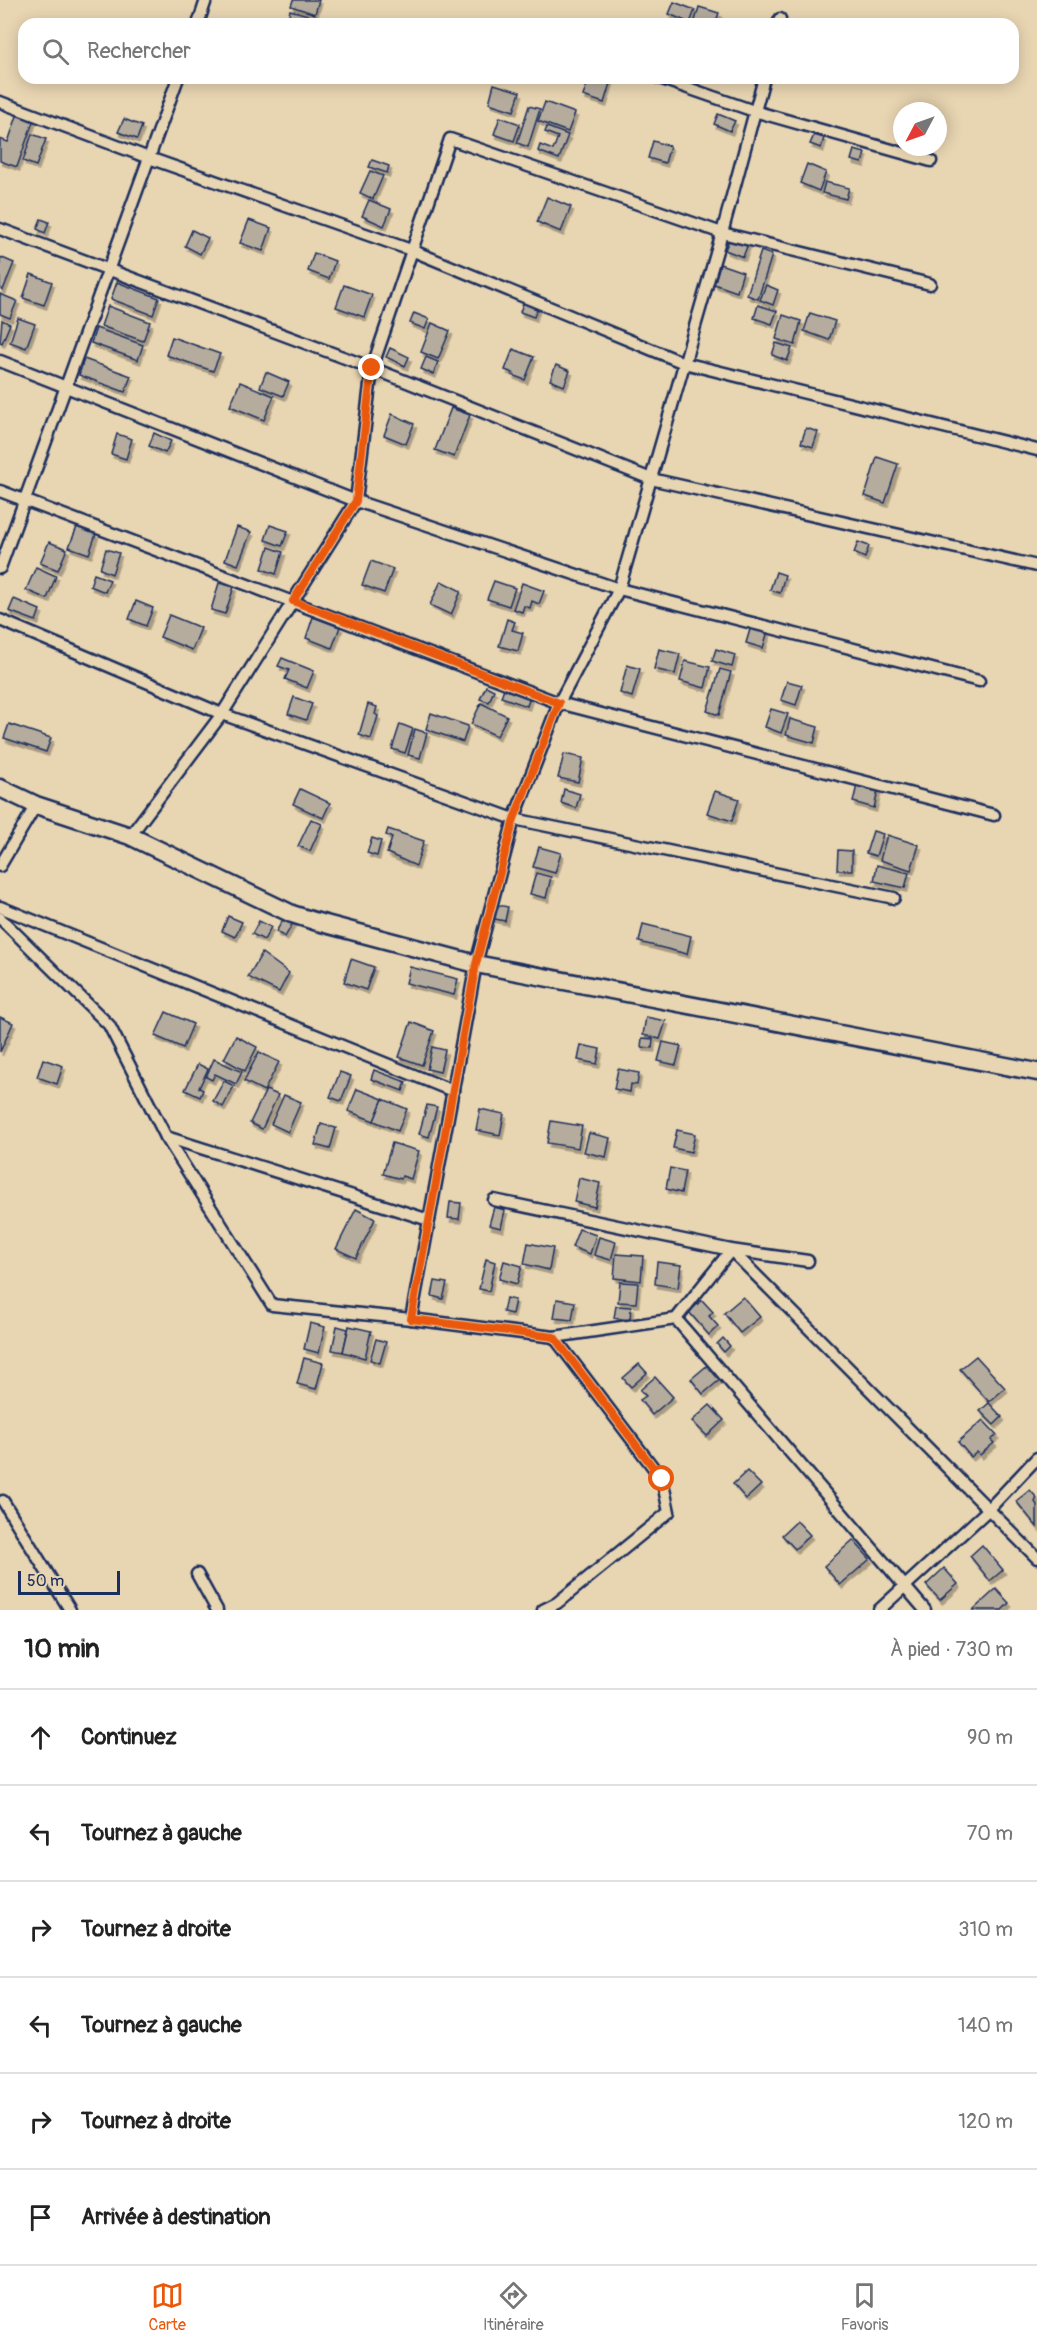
<!DOCTYPE html>
<html lang="fr">
<meta charset="utf-8">
<style>
:root{--surface:#fff;--page:#f2f2f2;--text:#222;--muted:#767676;--line:#e0e0e0;--accent:#ea580c}
body{margin:0;font-family:Pangolin,sans-serif;background:var(--page);color:var(--text)}
.compass{position:absolute;left:893px;top:102px;width:54px;height:54px;border-radius:50%;background:var(--surface);box-shadow:0 3px 15px #0003;rotate:229deg}
.scale{position:absolute;left:18px;bottom:15px;width:102px;box-sizing:border-box;padding-left:6px;border:3px solid #1b2f5e;border-top:0;font-size:16px;line-height:21px;white-space:nowrap;color:#1b2f5e;-webkit-text-stroke:4px #e8d5b2;paint-order:stroke}
.stop{position:absolute;width:18px;height:18px;margin:-14px;border:4px solid #ea580c;border-radius:50%;background:#fff}
.stop.end{background:#ea580c;border-color:#fff;box-shadow:0 2px 6px #0008}
.list{margin:0;padding:0;list-style:none}
h2{display:flex;justify-content:space-between;align-items:center;height:78px;margin:0;padding:0 24px;font-size:26px}
h2 small{font-size:20px;font-weight:400;color:var(--muted)}
.list li{display:grid;grid-template-columns:39px 1fr auto;gap:18px;align-items:center;box-sizing:border-box;height:96px;padding:0 24px;border-top:2px solid var(--line)}
.list b{display:block;font-size:22px;white-space:nowrap}
.list em{font-size:20px;font-style:normal;color:var(--muted)}
.icon{flex:none;width:33px;height:33px;fill:none;stroke:currentColor;stroke-width:2;stroke-linecap:round;stroke-linejoin:round}
.map{position:relative;flex:none;width:1037px;height:1610px;overflow:hidden}
.search{position:absolute;background:var(--surface);box-shadow:0 3px 15px #0003;left:18px;right:18px;top:18px;height:66px;display:flex;align-items:center;gap:15px;box-sizing:border-box;padding:0 21px;border-radius:18px;color:var(--muted);font-size:22px}
.sheet{height:654px;background:var(--surface)}
nav{display:flex;justify-content:space-around;align-items:center;box-sizing:border-box;height:84px;border-top:2px solid var(--line);background:var(--surface);font-size:16px;color:var(--muted)}
nav a{display:grid;justify-items:center;gap:3px}
nav .on{color:var(--accent)}
.map>svg:first-child{display:block}
.building{fill:#b5ac9d;stroke:#1b2f5e;stroke-width:1.5;filter:url(#shadow)}
.lines{fill:none;stroke-linecap:round;stroke-linejoin:round}
.minor-casing{stroke:#1b2f5e;stroke-width:15}
.secondary-casing{stroke:#1b2f5e;stroke-width:21}
.minor{stroke:#e8d5b2;stroke-width:10}
.secondary{stroke:#e8d5b2;stroke-width:16}
.route{stroke:#ea580c;stroke-width:8}
</style>
<div class="map">
<svg width="1037" height="1610" viewBox="0 0 1037 1610">
<defs>
<filter id="shadow"><feDropShadow dx="2.5" dy="4" stdDeviation="0" flood-color="#0004"/></filter>
</defs>
<rect width="100%" height="100%" fill="#e8d5b2"/>
<filter id="ink" filterUnits="userSpaceOnUse"><feTurbulence type="fractalNoise" baseFrequency=".0167" numOctaves="2"/><feDisplacementMap in="SourceGraphic" scale="12" xChannelSelector="R" yChannelSelector="G"/><feConvolveMatrix kernelMatrix="1 2 1 2 8 2 1 2 1" color-interpolation-filters="sRGB"/></filter>
<g filter="url(#ink)">
<g class="building">
<path d="M 293,0 L 319,0 L 315,14 L 291,6 Z"/>
<path d="M 674,2 L 695,10 L 690,23 L 669,14 Z"/>
<path d="M 699,7 L 719,13 L 715,24 L 694,24 Z"/>
<path d="M 290,10 L 308,15 L 306,24 L 287,24 Z"/>
<path d="M 589,78 L 611,80 L 604,103 L 583,96 Z"/>
<path d="M 494,84 L 520,92 L 514,111 L 489,103 Z"/>
<path d="M 545,102 L 575,113 L 568,132 L 538,121 Z"/>
<path d="M 529,106 L 540,109 L 528,147 L 517,143 Z"/>
<path d="M 18,113 L 34,119 L 17,167 L 0,161 L 0,139 L 8,142 Z"/>
<path d="M 718,114 L 735,121 L 730,131 L 714,124 Z"/>
<path d="M 500,117 L 520,124 L 514,141 L 494,134 Z"/>
<path d="M 124,119 L 142,126 L 137,139 L 118,132 Z"/>
<path d="M 547,127 L 568,135 L 559,159 L 538,151 L 540,145 L 553,150 L 558,137 L 545,132 Z"/>
<path d="M 32,134 L 46,139 L 36,166 L 23,161 Z"/>
<path d="M 814,135 L 824,138 L 821,148 L 810,144 Z"/>
<path d="M 653,141 L 670,146 L 665,163 L 648,158 Z"/>
<path d="M 854,150 L 865,153 L 862,163 L 851,160 Z"/>
<path d="M 372,160 L 389,166 L 387,173 L 369,167 Z"/>
<path d="M 807,164 L 826,172 L 819,191 L 800,183 Z"/>
<path d="M 370,171 L 383,176 L 373,199 L 360,193 Z"/>
<path d="M 825,182 L 849,188 L 846,199 L 822,193 Z"/>
<path d="M 547,197 L 571,207 L 561,232 L 537,222 Z"/>
<path d="M 369,200 L 391,209 L 384,226 L 362,216 Z"/>
<path d="M 41,219 L 49,222 L 45,233 L 37,229 Z"/>
<path d="M 249,220 L 271,228 L 263,251 L 240,243 Z"/>
<path d="M 192,230 L 208,238 L 200,254 L 185,246 Z"/>
<path d="M 730,237 L 748,244 L 743,257 L 725,250 Z"/>
<path d="M 761,251 L 772,255 L 758,299 L 747,295 Z"/>
<path d="M 314,253 L 335,261 L 329,279 L 308,271 Z"/>
<path d="M 0,257 L 14,263 L 3,290 L 0,288 Z"/>
<path d="M 720,264 L 743,272 L 737,292 L 714,284 Z"/>
<path d="M 31,274 L 52,282 L 44,305 L 23,298 Z"/>
<path d="M 117,282 L 159,298 L 153,315 L 111,299 Z"/>
<path d="M 344,285 L 372,295 L 364,317 L 336,307 Z"/>
<path d="M 766,285 L 778,290 L 773,305 L 760,300 Z"/>
<path d="M 0,294 L 17,301 L 10,318 L 0,314 Z"/>
<path d="M 525,298 L 539,304 L 534,317 L 520,312 Z"/>
<path d="M 758,305 L 777,311 L 772,324 L 754,318 Z"/>
<path d="M 108,306 L 150,322 L 143,341 L 101,326 Z"/>
<path d="M 414,313 L 429,319 L 425,329 L 410,323 Z"/>
<path d="M 810,313 L 835,321 L 829,340 L 804,331 Z"/>
<path d="M 783,315 L 801,321 L 795,345 L 776,339 Z"/>
<path d="M 18,318 L 35,324 L 26,348 L 10,342 Z"/>
<path d="M 2,320 L 10,324 L 2,343 L 0,342 Z"/>
<path d="M 432,323 L 450,331 L 438,359 L 421,352 Z"/>
<path d="M 96,328 L 143,345 L 138,360 L 91,343 Z"/>
<path d="M 172,337 L 220,354 L 213,371 L 166,355 Z"/>
<path d="M 776,343 L 792,348 L 787,361 L 772,355 Z"/>
<path d="M 390,348 L 409,357 L 405,366 L 386,357 Z"/>
<path d="M 513,349 L 534,357 L 525,380 L 512,375 L 513,373 L 505,370 Z"/>
<path d="M 426,357 L 438,362 L 433,374 L 421,369 Z"/>
<path d="M 84,359 L 131,376 L 125,392 L 79,375 Z"/>
<path d="M 556,365 L 570,371 L 564,386 L 550,380 Z"/>
<path d="M 266,372 L 289,382 L 283,396 L 260,387 Z"/>
<path d="M 240,382 L 274,396 L 264,420 L 230,406 Z"/>
<path d="M 451,408 L 470,415 L 454,457 L 435,450 Z"/>
<path d="M 392,414 L 414,424 L 406,444 L 384,435 Z"/>
<path d="M 806,428 L 818,432 L 813,447 L 801,443 Z"/>
<path d="M 154,433 L 171,441 L 165,453 L 149,446 Z"/>
<path d="M 117,434 L 132,439 L 126,459 L 111,454 Z"/>
<path d="M 877,457 L 898,464 L 885,503 L 865,496 Z"/>
<path d="M 270,525 L 288,531 L 282,546 L 265,540 Z"/>
<path d="M 77,527 L 96,534 L 89,554 L 69,547 Z"/>
<path d="M 237,527 L 251,532 L 238,565 L 225,560 Z"/>
<path d="M 49,542 L 67,549 L 58,570 L 40,563 Z"/>
<path d="M 858,542 L 869,546 L 865,558 L 854,553 Z"/>
<path d="M 269,547 L 283,552 L 276,574 L 262,569 Z"/>
<path d="M 106,549 L 119,553 L 112,574 L 100,569 Z"/>
<path d="M 371,561 L 393,569 L 384,593 L 362,585 Z"/>
<path d="M 36,567 L 56,576 L 47,599 L 26,590 Z"/>
<path d="M 776,572 L 785,575 L 780,593 L 770,590 Z"/>
<path d="M 94,574 L 110,580 L 105,592 L 90,586 Z"/>
<path d="M 441,581 L 461,591 L 451,615 L 430,605 Z"/>
<path d="M 494,581 L 515,588 L 509,606 L 487,599 Z"/>
<path d="M 219,583 L 234,587 L 225,614 L 211,610 Z"/>
<path d="M 522,583 L 544,591 L 539,604 L 532,601 L 530,608 L 524,606 L 522,612 L 513,609 Z"/>
<path d="M 14,599 L 40,610 L 36,621 L 9,611 Z"/>
<path d="M 136,601 L 153,608 L 146,626 L 129,619 Z"/>
<path d="M 169,615 L 201,628 L 192,650 L 160,637 Z"/>
<path d="M 313,617 L 340,627 L 332,648 L 306,638 Z"/>
<path d="M 507,619 L 515,622 L 512,630 L 523,633 L 518,651 L 499,646 Z"/>
<path d="M 751,626 L 768,631 L 763,648 L 746,643 Z"/>
<path d="M 659,649 L 680,654 L 675,674 L 654,669 Z"/>
<path d="M 716,649 L 735,655 L 732,667 L 712,661 Z"/>
<path d="M 282,658 L 314,671 L 307,688 L 285,679 L 289,670 L 278,666 Z"/>
<path d="M 685,661 L 710,667 L 705,688 L 680,681 Z"/>
<path d="M 627,665 L 640,669 L 632,697 L 620,693 Z"/>
<path d="M 720,669 L 731,672 L 719,715 L 707,711 Z"/>
<path d="M 787,681 L 802,685 L 796,705 L 781,700 Z"/>
<path d="M 505,685 L 531,694 L 527,706 L 501,697 Z"/>
<path d="M 486,686 L 494,690 L 489,702 L 480,699 Z"/>
<path d="M 294,697 L 312,704 L 306,720 L 288,714 Z"/>
<path d="M 481,703 L 507,716 L 497,736 L 471,724 Z"/>
<path d="M 368,704 L 377,707 L 375,714 L 378,716 L 371,739 L 359,735 Z"/>
<path d="M 771,709 L 788,714 L 781,733 L 765,727 Z"/>
<path d="M 431,713 L 468,726 L 463,742 L 426,729 Z"/>
<path d="M 790,719 L 818,727 L 814,743 L 786,735 Z"/>
<path d="M 9,724 L 51,738 L 46,752 L 4,738 Z"/>
<path d="M 400,724 L 413,729 L 405,753 L 392,749 Z"/>
<path d="M 415,729 L 427,733 L 420,758 L 408,755 Z"/>
<path d="M 564,754 L 583,758 L 578,782 L 558,778 Z"/>
<path d="M 858,781 L 879,787 L 874,808 L 853,802 Z"/>
<path d="M 300,789 L 330,803 L 323,818 L 293,804 Z"/>
<path d="M 564,789 L 580,794 L 576,808 L 561,803 Z"/>
<path d="M 715,791 L 739,799 L 732,821 L 707,813 Z"/>
<path d="M 311,819 L 322,824 L 310,851 L 298,846 Z"/>
<path d="M 388,829 L 424,841 L 416,866 L 387,853 L 392,838 L 386,835 Z"/>
<path d="M 873,831 L 883,834 L 876,856 L 866,853 Z"/>
<path d="M 887,835 L 919,845 L 911,870 L 880,860 Z"/>
<path d="M 372,838 L 381,841 L 377,856 L 367,853 Z"/>
<path d="M 539,847 L 561,853 L 555,873 L 533,867 Z"/>
<path d="M 838,850 L 852,851 L 852,870 L 837,870 Z"/>
<path d="M 877,865 L 909,873 L 905,888 L 874,881 Z"/>
<path d="M 536,873 L 551,877 L 546,898 L 530,894 Z"/>
<path d="M 493,904 L 508,907 L 505,921 L 490,918 Z"/>
<path d="M 228,916 L 242,922 L 235,937 L 222,931 Z"/>
<path d="M 285,916 L 294,921 L 285,937 L 276,932 Z"/>
<path d="M 259,921 L 271,927 L 264,940 L 252,934 Z"/>
<path d="M 643,924 L 691,936 L 687,954 L 639,942 Z"/>
<path d="M 262,953 L 289,973 L 279,992 L 248,977 Z"/>
<path d="M 351,959 L 374,967 L 366,990 L 344,982 Z"/>
<path d="M 410,967 L 458,979 L 454,995 L 406,983 Z"/>
<path d="M 166,1012 L 193,1024 L 183,1048 L 155,1036 Z"/>
<path d="M 0,1017 L 13,1023 L 0,1052 Z"/>
<path d="M 646,1017 L 666,1021 L 660,1039 L 643,1035 Z"/>
<path d="M 411,1022 L 434,1031 L 422,1065 L 399,1057 Z"/>
<path d="M 236,1036 L 257,1047 L 245,1071 L 224,1059 Z"/>
<path d="M 642,1038 L 653,1039 L 652,1048 L 641,1047 Z"/>
<path d="M 663,1042 L 681,1046 L 676,1065 L 658,1061 Z"/>
<path d="M 581,1045 L 600,1049 L 597,1064 L 578,1060 Z"/>
<path d="M 432,1047 L 445,1050 L 440,1072 L 427,1069 Z"/>
<path d="M 259,1052 L 279,1062 L 264,1091 L 244,1081 Z"/>
<path d="M 43,1059 L 63,1066 L 57,1084 L 37,1077 Z"/>
<path d="M 214,1059 L 242,1072 L 236,1084 L 215,1074 L 212,1080 L 206,1077 Z"/>
<path d="M 198,1064 L 208,1069 L 199,1088 L 203,1090 L 200,1097 L 185,1090 Z"/>
<path d="M 618,1069 L 639,1073 L 637,1085 L 631,1084 L 630,1092 L 614,1089 Z"/>
<path d="M 374,1070 L 406,1082 L 403,1091 L 371,1079 Z"/>
<path d="M 340,1072 L 351,1076 L 341,1101 L 330,1097 Z"/>
<path d="M 224,1081 L 234,1086 L 223,1107 L 213,1101 Z"/>
<path d="M 357,1089 L 383,1099 L 374,1121 L 348,1111 Z"/>
<path d="M 266,1090 L 278,1095 L 262,1129 L 250,1123 Z"/>
<path d="M 284,1095 L 301,1102 L 288,1132 L 271,1124 Z"/>
<path d="M 383,1099 L 407,1109 L 398,1131 L 374,1121 Z"/>
<path d="M 427,1105 L 437,1107 L 429,1137 L 419,1134 Z"/>
<path d="M 480,1109 L 504,1114 L 500,1135 L 476,1130 Z"/>
<path d="M 551,1121 L 582,1126 L 578,1148 L 547,1143 Z"/>
<path d="M 321,1124 L 336,1128 L 330,1149 L 315,1145 Z"/>
<path d="M 677,1130 L 695,1134 L 691,1152 L 673,1148 Z"/>
<path d="M 589,1133 L 610,1138 L 606,1157 L 584,1152 Z"/>
<path d="M 392,1143 L 419,1151 L 411,1179 L 402,1176 L 401,1179 L 383,1174 Z"/>
<path d="M 670,1168 L 685,1171 L 681,1193 L 666,1189 Z"/>
<path d="M 579,1178 L 600,1183 L 595,1207 L 574,1202 Z"/>
<path d="M 450,1202 L 461,1203 L 459,1219 L 448,1218 Z"/>
<path d="M 494,1207 L 505,1210 L 501,1228 L 489,1225 Z"/>
<path d="M 356,1209 L 375,1219 L 356,1258 L 336,1249 Z"/>
<path d="M 579,1229 L 596,1235 L 590,1254 L 572,1247 Z"/>
<path d="M 599,1237 L 616,1242 L 611,1260 L 594,1255 Z"/>
<path d="M 528,1243 L 553,1248 L 549,1270 L 524,1264 Z"/>
<path d="M 616,1254 L 643,1256 L 641,1281 L 614,1278 Z"/>
<path d="M 486,1259 L 495,1262 L 489,1291 L 479,1289 Z"/>
<path d="M 504,1261 L 522,1266 L 517,1284 L 499,1279 Z"/>
<path d="M 657,1262 L 681,1265 L 678,1288 L 655,1284 Z"/>
<path d="M 435,1281 L 447,1283 L 443,1299 L 432,1296 Z"/>
<path d="M 620,1282 L 638,1283 L 636,1303 L 618,1302 Z"/>
<path d="M 743,1297 L 760,1317 L 740,1333 L 724,1313 Z"/>
<path d="M 506,1298 L 515,1300 L 512,1314 L 503,1312 Z"/>
<path d="M 557,1299 L 575,1302 L 572,1320 L 554,1318 Z"/>
<path d="M 702,1300 L 713,1312 L 709,1316 L 718,1326 L 709,1335 L 689,1312 Z"/>
<path d="M 616,1306 L 631,1307 L 630,1320 L 614,1318 Z"/>
<path d="M 310,1323 L 325,1327 L 319,1353 L 304,1349 Z"/>
<path d="M 337,1326 L 348,1329 L 343,1352 L 332,1350 Z"/>
<path d="M 349,1326 L 371,1331 L 365,1358 L 343,1352 Z"/>
<path d="M 723,1338 L 730,1346 L 724,1352 L 717,1344 Z"/>
<path d="M 376,1339 L 386,1342 L 380,1363 L 370,1360 Z"/>
<path d="M 976,1356 L 1005,1388 L 989,1402 L 960,1369 Z"/>
<path d="M 304,1358 L 323,1363 L 316,1389 L 297,1384 Z"/>
<path d="M 710,1363 L 722,1378 L 703,1394 L 691,1379 Z"/>
<path d="M 639,1364 L 647,1373 L 631,1387 L 623,1378 Z"/>
<path d="M 655,1377 L 673,1397 L 652,1415 L 640,1400 L 646,1396 L 640,1390 Z"/>
<path d="M 989,1403 L 1002,1417 L 994,1425 L 980,1411 Z"/>
<path d="M 710,1405 L 724,1420 L 707,1436 L 692,1421 Z"/>
<path d="M 983,1420 L 997,1435 L 991,1440 L 994,1443 L 980,1455 L 977,1452 L 971,1457 L 958,1442 Z"/>
<path d="M 747,1471 L 761,1485 L 746,1499 L 733,1484 Z"/>
<path d="M 1030,1490 L 1037,1498 L 1035,1502 L 1037,1505 L 1037,1527 L 1016,1501 Z"/>
<path d="M 797,1521 L 810,1535 L 795,1549 L 782,1535 Z"/>
<path d="M 853,1540 L 870,1559 L 840,1585 L 824,1566 Z"/>
<path d="M 982,1545 L 1003,1570 L 990,1581 L 970,1556 Z"/>
<path d="M 944,1568 L 958,1584 L 940,1600 L 926,1585 Z"/>
<path d="M 996,1589 L 1009,1603 L 1002,1610 L 973,1610 Z"/>
</g>
<g class="lines">
<g class="minor-casing">
<g id="minor">
<path d="M 198,24 L 206,0"/>
<path d="M 778,24 L 780,19"/>
<path d="M 659,78 L 754,111 L 931,161"/>
<path d="M 0,102 L 149,158 L 411,250 L 684,363 L 1037,450"/>
<path d="M 0,229 L 372,368 L 651,479 L 1037,566"/>
<path d="M 0,361 L 356,501 L 619,589 L 979,681"/>
<path d="M 0,491 L 559,703 L 994,815"/>
<path d="M 0,568 L 178,78"/>
<path d="M 0,620 L 222,714 L 514,819 L 894,898"/>
<path d="M 130,836 L 222,714 L 356,501 L 372,368 L 450,139 L 722,233 L 930,284"/>
<path d="M 0,866 L 36,805"/>
<path d="M 0,907 L 453,1091"/>
<path d="M 0,918 L 109,1025 L 166,1137 L 272,1305 L 411,1319 L 554,1337 L 676,1319 L 731,1250 L 1037,1558"/>
<path d="M 166,1137 L 429,1220"/>
<path d="M 494,1200 L 731,1250 L 808,1261"/>
<path d="M 411,1319 L 476,964 L 514,819 L 559,703 L 619,589 L 722,233 L 764,78"/>
<path d="M 676,1319 L 925,1610"/>
<path d="M 3,1501 L 70,1610"/>
<path d="M 197,1574 L 217,1610"/>
<path d="M 543,1610 L 557,1603 L 669,1512 L 662,1479 L 554,1337"/>
<path d="M 879,1610 L 988,1510 L 1037,1458"/>
</g>
</g>
<g class="secondary-casing">
<path id="secondary" d="M 0,788 L 36,805 L 130,836 L 292,914 L 314,921 L 476,964 L 1037,1072"/>
</g>
<use href="#minor" class="minor"/>
<use href="#secondary" class="secondary"/>
</g>
</g>
<g class="lines" filter="url(#ink)">
<path class="route" d="M 372,368 L 356,501 L 293,601 L 559,703 L 514,819 L 476,964 L 411,1319 L 554,1337 L 662,1479"/>
</g>
</svg>
<svg class="compass" viewBox="-18 -18 36 36"><path d="M0-13l5 13h-10z" fill="#e53935"/><path d="M0 13l5-13h-10z" fill="#767676"/></svg>
<div class="scale">50 m</div>
<div class="stop" style="left:662px;top:1479px"></div>
<div class="stop end" style="left:372px;top:368px"></div>
<div class="search"><svg class="icon" aria-label="search" viewBox="0 0 24 24"><circle cx="10" cy="10" r="6"/><path d="M15 15l6 6"/></svg>Rechercher</div>
</div>
<section class="sheet">
<h2>10 min<small>À pied · 730 m</small></h2>
<ul class="list">
<li><svg class="icon" aria-label="ahead" viewBox="0 0 24 24"><path d="M12 20V5M6 11l6-6 6 6"/></svg><div><b>Continuez</b></div><em>90 m</em></li>
<li><svg class="icon" aria-label="left" viewBox="0 0 24 24"><path d="M17 20v-9H6M10 6l-5 5 5 5"/></svg><div><b>Tournez à gauche</b></div><em>70 m</em></li>
<li><svg class="icon" aria-label="right" viewBox="0 0 24 24"><path d="M7 20v-9h11M14 6l5 5-5 5"/></svg><div><b>Tournez à droite</b></div><em>310 m</em></li>
<li><svg class="icon" aria-label="left" viewBox="0 0 24 24"><path d="M17 20v-9H6M10 6l-5 5 5 5"/></svg><div><b>Tournez à gauche</b></div><em>140 m</em></li>
<li><svg class="icon" aria-label="right" viewBox="0 0 24 24"><path d="M7 20v-9h11M14 6l5 5-5 5"/></svg><div><b>Tournez à droite</b></div><em>120 m</em></li>
<li><svg class="icon" aria-label="arrive" viewBox="0 0 24 24"><path d="M6 21V4h12l-3 4 3 4H6"/></svg><div><b>Arrivée à destination</b></div></li>
</ul>
</section>
<nav>
<a class="on"><svg class="icon" aria-label="map" viewBox="0 0 24 24"><path d="M3 6l6-2 6 2 6-2v14l-6 2-6-2-6 2zM9 4v14M15 6v14"/></svg>Carte</a>
<a><svg class="icon" aria-label="directions" viewBox="0 0 24 24"><path d="M12 3l9 9-9 9-9-9zM9 14v-3h6M13 9l2 2-2 2"/></svg>Itinéraire</a>
<a><svg class="icon" aria-label="saved" viewBox="0 0 24 24"><path d="M7 4h10v16l-5-4-5 4z"/></svg>Favoris</a>
</nav>
